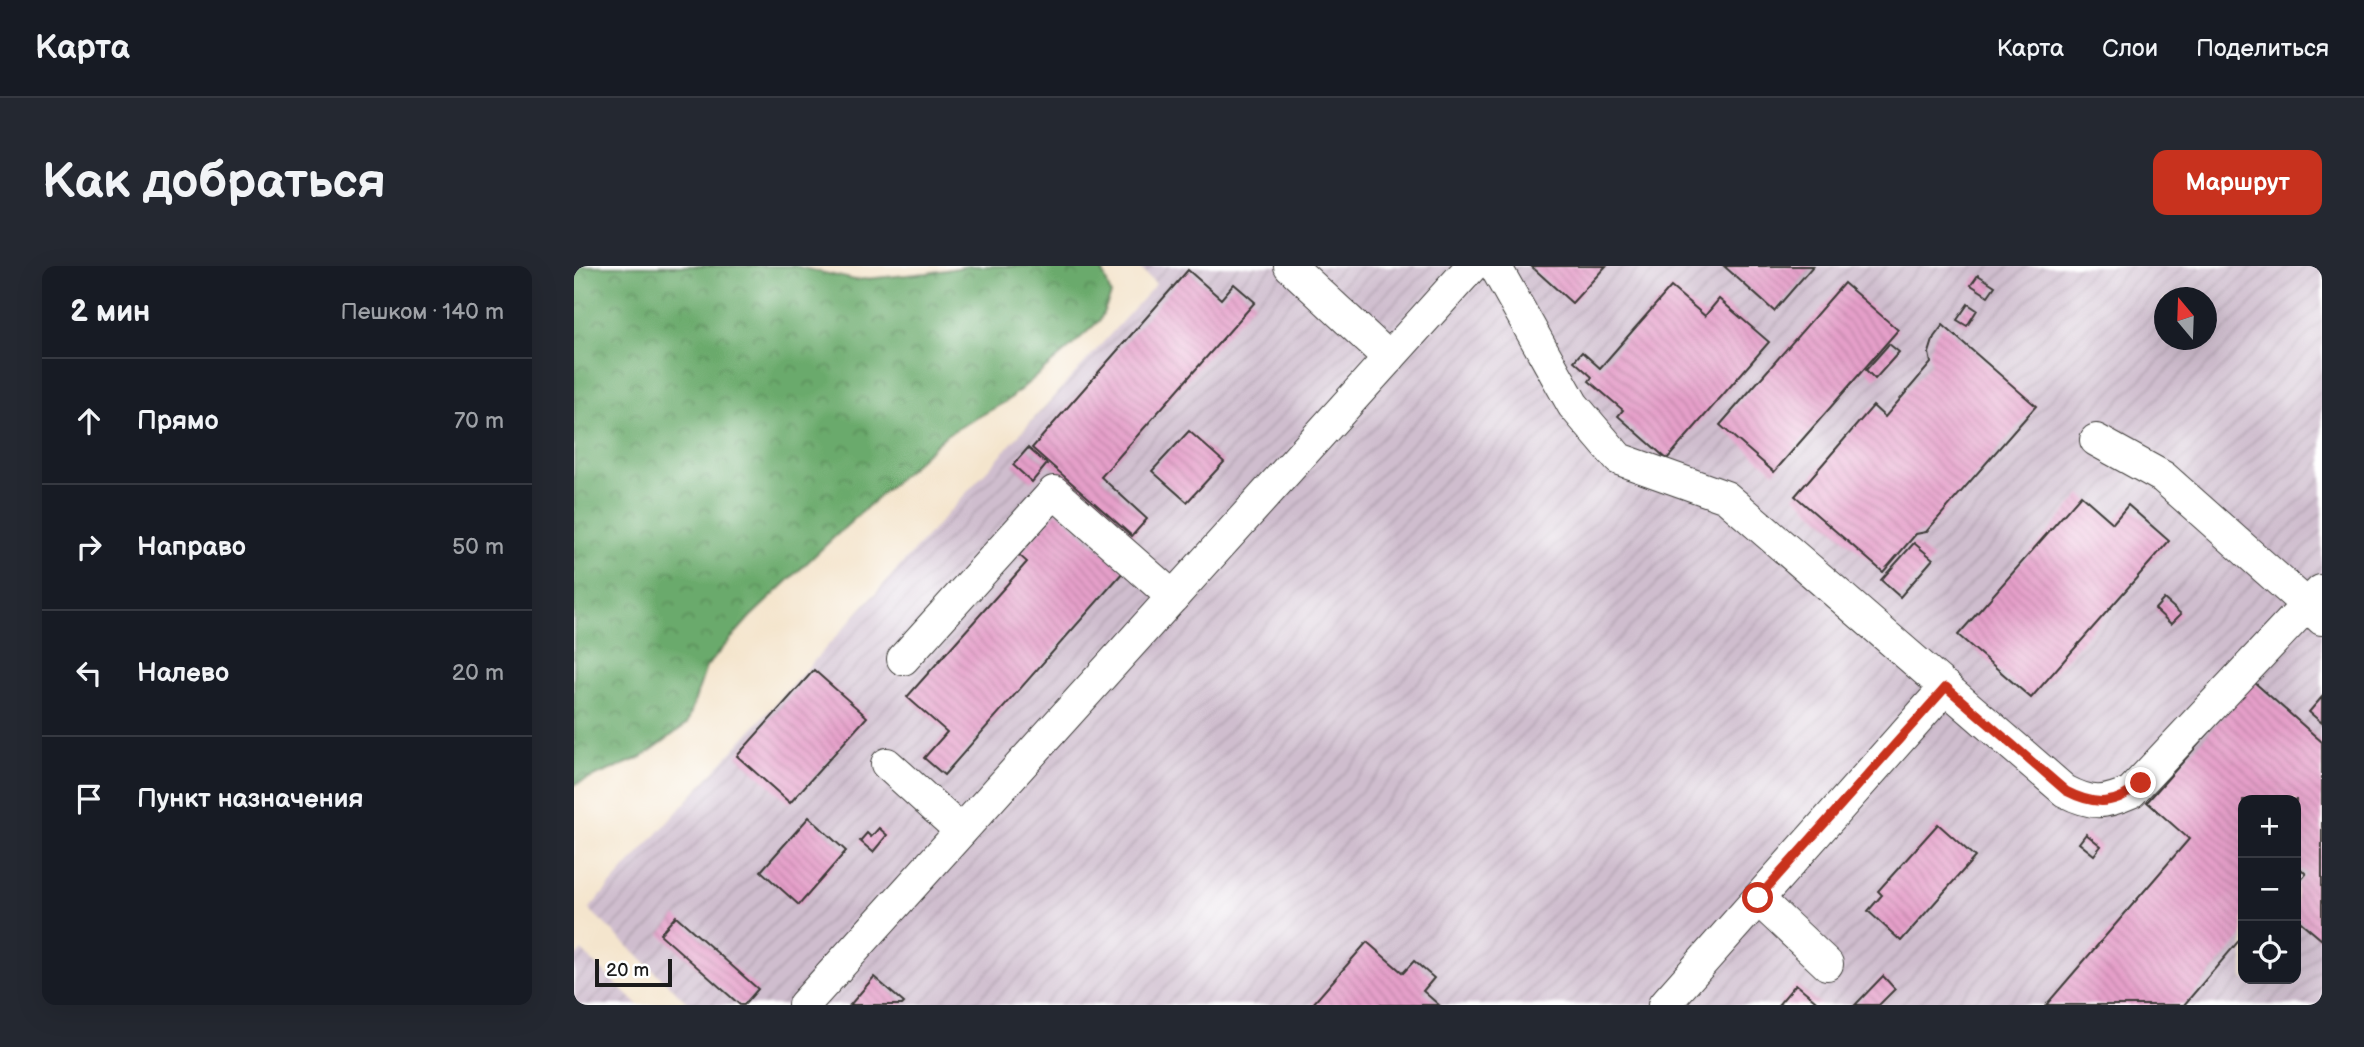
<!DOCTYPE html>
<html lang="ru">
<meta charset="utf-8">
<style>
:root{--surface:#171b24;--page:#242831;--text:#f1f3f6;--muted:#9ea1a6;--line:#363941;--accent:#c8321e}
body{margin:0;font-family:"Balsamiq Sans",sans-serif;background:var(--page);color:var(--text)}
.controls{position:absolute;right:21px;bottom:21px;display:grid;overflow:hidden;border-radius:14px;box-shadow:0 7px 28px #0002}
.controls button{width:63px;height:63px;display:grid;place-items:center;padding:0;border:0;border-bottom:2px solid var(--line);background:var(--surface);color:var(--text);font:35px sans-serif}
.compass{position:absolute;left:1580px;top:21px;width:63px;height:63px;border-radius:50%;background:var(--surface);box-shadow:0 7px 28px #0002;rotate:341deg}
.scale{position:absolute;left:21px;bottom:18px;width:77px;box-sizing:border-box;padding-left:7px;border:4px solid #1c1c1c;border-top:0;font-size:19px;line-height:24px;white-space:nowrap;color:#1c1c1c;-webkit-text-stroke:5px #fff;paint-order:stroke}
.stop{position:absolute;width:21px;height:21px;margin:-16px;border:5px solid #c8321e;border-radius:50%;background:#fff}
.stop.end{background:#c8321e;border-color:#fff;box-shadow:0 2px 7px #0008}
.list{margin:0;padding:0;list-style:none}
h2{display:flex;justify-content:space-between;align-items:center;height:91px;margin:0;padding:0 28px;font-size:30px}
h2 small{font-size:23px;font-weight:400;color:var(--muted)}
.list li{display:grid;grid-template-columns:46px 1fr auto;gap:21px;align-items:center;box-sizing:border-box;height:126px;padding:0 28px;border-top:2px solid var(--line)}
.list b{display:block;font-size:26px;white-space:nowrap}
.list em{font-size:23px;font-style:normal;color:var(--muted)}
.icon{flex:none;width:38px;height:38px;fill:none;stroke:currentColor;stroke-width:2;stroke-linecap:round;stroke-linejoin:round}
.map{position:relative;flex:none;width:1748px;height:739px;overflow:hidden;border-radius:14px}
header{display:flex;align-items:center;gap:42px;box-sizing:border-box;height:98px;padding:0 35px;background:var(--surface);border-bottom:2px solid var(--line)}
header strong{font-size:33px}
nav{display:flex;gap:38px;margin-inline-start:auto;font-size:24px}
.intro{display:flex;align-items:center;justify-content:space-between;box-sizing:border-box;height:168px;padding:0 42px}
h1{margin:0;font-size:49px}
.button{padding:18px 32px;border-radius:14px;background:var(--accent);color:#fff;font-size:24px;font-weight:700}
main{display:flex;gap:42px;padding:0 42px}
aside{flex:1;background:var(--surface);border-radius:14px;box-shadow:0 7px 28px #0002}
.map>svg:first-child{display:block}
.industrial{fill:url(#industrial-furrows);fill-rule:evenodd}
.forest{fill:url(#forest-crowns);stroke:#446344;stroke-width:2}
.building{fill:url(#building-back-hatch)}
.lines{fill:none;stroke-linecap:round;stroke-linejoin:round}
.minor-casing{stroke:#3c3a37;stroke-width:34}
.minor{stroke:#fff;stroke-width:32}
.route{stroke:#c8321e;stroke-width:9}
</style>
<header>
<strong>Карта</strong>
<nav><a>Карта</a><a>Слои</a><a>Поделиться</a></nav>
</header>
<div class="intro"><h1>Как добраться</h1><a class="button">Маршрут</a></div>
<main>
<aside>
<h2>2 мин<small>Пешком · 140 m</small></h2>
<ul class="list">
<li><svg class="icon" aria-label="ahead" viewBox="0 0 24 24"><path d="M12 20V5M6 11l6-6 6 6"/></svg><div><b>Прямо</b></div><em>70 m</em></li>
<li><svg class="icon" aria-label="right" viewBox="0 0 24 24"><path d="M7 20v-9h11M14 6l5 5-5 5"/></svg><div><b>Направо</b></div><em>50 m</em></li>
<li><svg class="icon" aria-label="left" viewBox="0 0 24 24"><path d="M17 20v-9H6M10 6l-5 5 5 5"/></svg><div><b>Налево</b></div><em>20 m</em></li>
<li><svg class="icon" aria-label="arrive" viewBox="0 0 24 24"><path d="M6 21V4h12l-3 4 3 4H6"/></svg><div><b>Пункт назначения</b></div></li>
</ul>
</aside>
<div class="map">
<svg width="1748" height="739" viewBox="0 0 1748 739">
<defs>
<pattern id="industrial-furrows" width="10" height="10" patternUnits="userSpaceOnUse" patternTransform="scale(1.75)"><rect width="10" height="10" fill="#cfbdce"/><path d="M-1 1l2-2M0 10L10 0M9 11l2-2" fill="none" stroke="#b1a2b0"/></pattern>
<pattern id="forest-crowns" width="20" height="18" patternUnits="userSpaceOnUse" patternTransform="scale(1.75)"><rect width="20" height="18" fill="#6baa6c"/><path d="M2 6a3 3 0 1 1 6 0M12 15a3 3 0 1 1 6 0" fill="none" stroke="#578a58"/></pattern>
<pattern id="building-back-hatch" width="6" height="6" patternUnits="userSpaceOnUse" patternTransform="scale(1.75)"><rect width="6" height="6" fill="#e59fc9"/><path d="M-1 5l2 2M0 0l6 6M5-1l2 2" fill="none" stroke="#c488ac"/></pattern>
</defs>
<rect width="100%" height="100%" fill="#fff"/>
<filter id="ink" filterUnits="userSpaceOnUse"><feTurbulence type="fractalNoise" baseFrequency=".0143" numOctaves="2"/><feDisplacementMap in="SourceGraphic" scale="14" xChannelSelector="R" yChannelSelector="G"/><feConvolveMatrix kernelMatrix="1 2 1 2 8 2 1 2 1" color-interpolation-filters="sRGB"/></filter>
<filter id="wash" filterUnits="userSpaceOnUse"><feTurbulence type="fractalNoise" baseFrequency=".00686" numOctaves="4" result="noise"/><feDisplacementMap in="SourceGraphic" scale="28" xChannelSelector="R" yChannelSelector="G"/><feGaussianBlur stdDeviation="1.57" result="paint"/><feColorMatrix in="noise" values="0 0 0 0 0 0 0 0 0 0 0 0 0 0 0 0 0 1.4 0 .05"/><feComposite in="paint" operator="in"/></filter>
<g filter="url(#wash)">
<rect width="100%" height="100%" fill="#f4e5cd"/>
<g class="industrial">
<path d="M 564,0 L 1748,0 L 1748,739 L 116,739 L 15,643 L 582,18 ZM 1590,32 L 1632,32 L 1632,74 L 1590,74 ZM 1669,534 L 1722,534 L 1722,713 L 1669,713 Z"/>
<path d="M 8,685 L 64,739 L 0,739 L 0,692 Z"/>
</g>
<path class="forest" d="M 0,0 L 220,0 L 281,14 L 353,7 L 396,0 L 527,0 L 537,29 L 526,54 L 492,85 L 433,135 L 372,169 L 256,275 L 176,351 L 132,401 L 113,458 L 68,491 L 0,519 Z"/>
<g id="blocks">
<g class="building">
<path d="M 957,0 L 1032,0 L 998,37 Z"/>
<path d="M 1150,0 L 1239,0 L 1200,45 Z"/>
<path d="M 614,4 L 647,33 L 660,18 L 681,36 L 527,211 L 573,253 L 558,270 L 458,182 Z"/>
<path d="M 1404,9 L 1421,20 L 1414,30 L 1397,19 Z"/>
<path d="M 1270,17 L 1324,64 L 1200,206 L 1146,159 Z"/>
<path d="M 1097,21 L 1131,50 L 1145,33 L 1195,76 L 1093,193 L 1044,150 L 1049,144 L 1015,115 L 1018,111 L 1000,95 L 1008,86 L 1026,102 Z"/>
<path d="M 1394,38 L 1403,44 L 1393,60 L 1383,54 Z"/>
<path d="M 1369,59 L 1462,140 L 1352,266 L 1342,268 L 1309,306 L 1221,230 L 1299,140 L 1311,151 L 1357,97 L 1355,87 L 1360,71 Z"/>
<path d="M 1315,78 L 1325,86 L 1301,113 L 1292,104 Z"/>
<path d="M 615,165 L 650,196 L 613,236 L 578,205 Z"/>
<path d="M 454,182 L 473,198 L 458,216 L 439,199 Z"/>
<path d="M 1507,229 L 1539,257 L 1554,239 L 1595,275 L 1457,432 L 1384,369 Z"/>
<path d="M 483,246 L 550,305 L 370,509 L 350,492 L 373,466 L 333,431 L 453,296 L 445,289 Z"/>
<path d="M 1340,277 L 1359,293 L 1326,331 L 1307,314 Z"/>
<path d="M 1590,333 L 1607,348 L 1597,358 L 1581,343 Z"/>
<path d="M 240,404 L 293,451 L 216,537 L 163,490 Z"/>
<path d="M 1680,416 L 1748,476 L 1748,674 L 1722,652 L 1722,620 L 1732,608 L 1727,603 L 1722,609 L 1722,534 L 1669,534 L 1669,670 L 1610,739 L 1472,739 L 1615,573 L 1573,536 Z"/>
<path d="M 1748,431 L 1748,457 L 1735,446 Z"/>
<path d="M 235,551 L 272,585 L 225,639 L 187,605 Z"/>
<path d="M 1364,558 L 1401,591 L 1327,675 L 1294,645 L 1308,629 L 1304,625 Z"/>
<path d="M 305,562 L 313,569 L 299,586 L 286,575 L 293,567 L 297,571 Z"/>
<path d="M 1512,568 L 1527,580 L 1520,589 L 1505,577 Z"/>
<path d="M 102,650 L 184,723 L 170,739 L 166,739 L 86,668 Z"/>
<path d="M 793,676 L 829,707 L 840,695 L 860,712 L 849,725 L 865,739 L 738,739 Z"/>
<path d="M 1309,710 L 1321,723 L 1305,739 L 1281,739 Z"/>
<path d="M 300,711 L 330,737 L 328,739 L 276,739 Z"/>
<path d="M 1222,718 L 1247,739 L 1204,739 Z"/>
</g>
</g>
</g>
<g filter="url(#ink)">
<use href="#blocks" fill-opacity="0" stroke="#3c3a37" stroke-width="2"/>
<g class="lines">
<g class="minor-casing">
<g id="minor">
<path d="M 716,0 L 815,92"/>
<path d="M 921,0 L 999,139 L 1045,193 L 1152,231 L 1491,525 C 1518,539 1530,538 1557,526 L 1733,339 L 1748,353"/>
<path d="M 1522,174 L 1589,211 L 1733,339 L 1747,325"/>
<path d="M 329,393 L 480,226 L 599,331"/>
<path d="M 313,498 L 387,565"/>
<path d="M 1184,633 L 1253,698"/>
<path d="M 230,739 L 898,0"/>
<path d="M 1090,739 L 1372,421"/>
</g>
</g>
<use href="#minor" class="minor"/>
</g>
</g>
<g class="lines" filter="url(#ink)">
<path class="route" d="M 1184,632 L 1372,421 L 1492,525 C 1521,540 1542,540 1567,517"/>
</g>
</svg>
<div class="controls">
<button>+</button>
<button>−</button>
<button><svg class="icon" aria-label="locate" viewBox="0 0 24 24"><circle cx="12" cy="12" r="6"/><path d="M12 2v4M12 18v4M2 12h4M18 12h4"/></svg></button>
</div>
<svg class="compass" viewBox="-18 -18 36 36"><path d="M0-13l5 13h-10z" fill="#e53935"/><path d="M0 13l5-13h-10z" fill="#9ea1a6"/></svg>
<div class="scale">20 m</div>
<div class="stop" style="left:1184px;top:632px"></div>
<div class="stop end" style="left:1567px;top:517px"></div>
</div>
</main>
